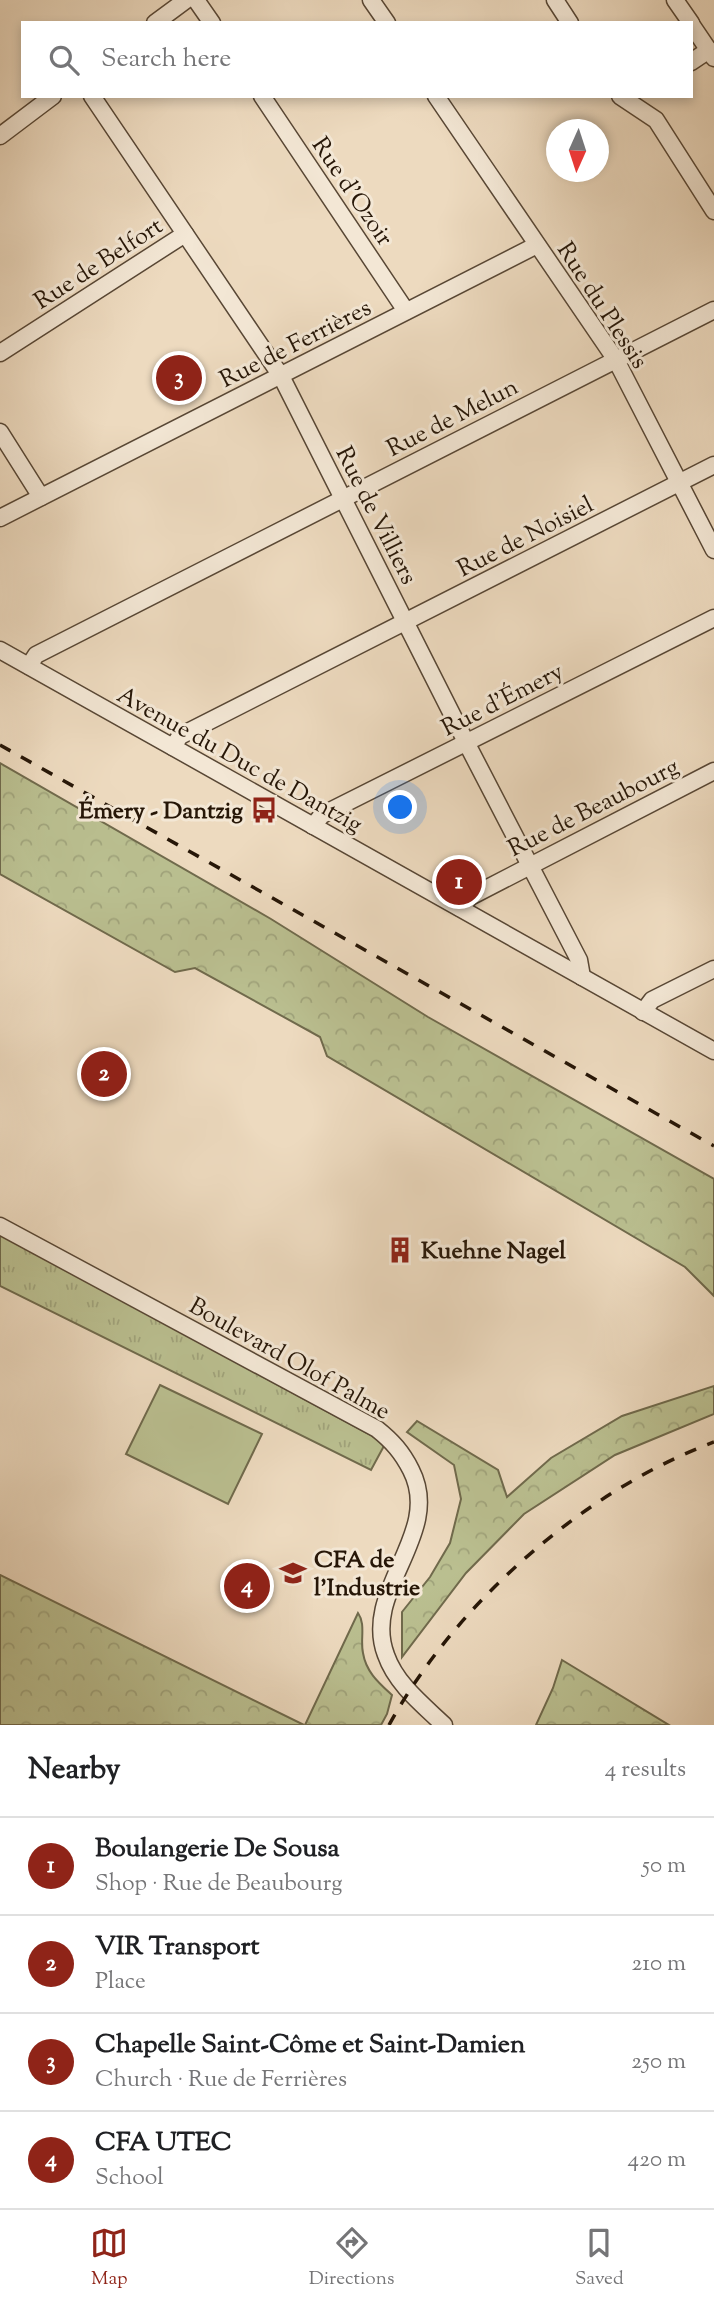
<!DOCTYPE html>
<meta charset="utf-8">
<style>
:root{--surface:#fff;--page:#f2f2f2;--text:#202124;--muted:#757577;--line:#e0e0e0;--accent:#8f2418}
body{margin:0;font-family:"Sorts Mill Goudy",serif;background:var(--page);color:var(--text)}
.compass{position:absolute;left:546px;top:119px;width:63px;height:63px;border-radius:50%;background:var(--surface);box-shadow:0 4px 10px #0003;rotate:183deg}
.you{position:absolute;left:401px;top:808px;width:24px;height:24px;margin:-18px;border:5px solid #fff;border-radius:50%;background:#1a73e8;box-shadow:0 0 0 10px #1a73e833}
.badge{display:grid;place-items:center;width:46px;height:46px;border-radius:50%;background:var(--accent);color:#fff;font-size:23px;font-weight:700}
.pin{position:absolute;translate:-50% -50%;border:4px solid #fff;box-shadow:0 2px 7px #0006}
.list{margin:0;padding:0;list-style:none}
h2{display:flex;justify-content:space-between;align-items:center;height:91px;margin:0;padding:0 28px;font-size:30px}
h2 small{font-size:23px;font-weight:400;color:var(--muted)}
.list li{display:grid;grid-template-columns:46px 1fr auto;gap:21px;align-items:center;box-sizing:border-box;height:98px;padding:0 28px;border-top:2px solid var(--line)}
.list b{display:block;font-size:26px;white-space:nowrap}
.list p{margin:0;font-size:23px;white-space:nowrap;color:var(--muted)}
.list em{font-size:23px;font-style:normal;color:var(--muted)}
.icon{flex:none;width:38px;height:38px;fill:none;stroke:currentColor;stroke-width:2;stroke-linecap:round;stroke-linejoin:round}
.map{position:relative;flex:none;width:714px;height:1725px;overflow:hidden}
.search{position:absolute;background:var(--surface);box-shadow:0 4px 10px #0003;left:21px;right:21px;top:21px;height:77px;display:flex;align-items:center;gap:18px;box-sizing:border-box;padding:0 24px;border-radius:0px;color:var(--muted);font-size:26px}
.sheet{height:483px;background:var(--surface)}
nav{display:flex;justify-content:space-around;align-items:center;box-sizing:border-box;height:98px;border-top:2px solid var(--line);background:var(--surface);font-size:19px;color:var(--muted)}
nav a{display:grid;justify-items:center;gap:4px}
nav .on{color:var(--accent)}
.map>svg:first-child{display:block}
.grass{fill:url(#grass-tufts);stroke:#706a4c;stroke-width:2}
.forest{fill:url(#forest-crowns);stroke:#706a4c;stroke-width:2}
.garden{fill:#babf90;stroke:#706a4c;stroke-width:2}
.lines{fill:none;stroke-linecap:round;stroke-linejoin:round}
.minor-casing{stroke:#584735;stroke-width:19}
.minor{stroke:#f3e7d5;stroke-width:16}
.rail{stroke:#261607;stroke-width:3.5;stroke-dasharray:12 12;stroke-linecap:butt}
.labels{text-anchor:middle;stroke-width:6;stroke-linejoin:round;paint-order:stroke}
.street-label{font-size:24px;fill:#261607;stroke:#f3e7d5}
.poi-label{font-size:24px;font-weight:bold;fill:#261607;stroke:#f3e7d5;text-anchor:start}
</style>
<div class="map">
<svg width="714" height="1725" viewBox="0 0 714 1725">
<defs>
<pattern id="grass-tufts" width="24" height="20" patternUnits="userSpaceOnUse" patternTransform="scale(1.75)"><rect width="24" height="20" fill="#babf90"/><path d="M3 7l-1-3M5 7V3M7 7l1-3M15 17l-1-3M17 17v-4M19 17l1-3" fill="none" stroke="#a0a37b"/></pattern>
<pattern id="forest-crowns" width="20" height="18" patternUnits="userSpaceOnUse" patternTransform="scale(1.75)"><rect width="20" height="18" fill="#babf90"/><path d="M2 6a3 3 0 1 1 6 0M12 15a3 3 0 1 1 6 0" fill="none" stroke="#a0a37b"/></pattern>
</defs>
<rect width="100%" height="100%" fill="#eddabf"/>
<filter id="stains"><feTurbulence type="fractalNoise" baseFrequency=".00286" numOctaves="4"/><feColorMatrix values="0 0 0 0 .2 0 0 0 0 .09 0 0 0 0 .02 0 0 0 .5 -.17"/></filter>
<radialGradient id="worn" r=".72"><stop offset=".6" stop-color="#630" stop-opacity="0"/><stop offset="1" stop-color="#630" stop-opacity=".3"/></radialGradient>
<path class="grass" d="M 0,1234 L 378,1439 L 385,1444 L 371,1470 L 0,1286 Z"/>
<g class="forest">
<path d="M 0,763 L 271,919 L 428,1017 L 714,1179 L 714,1296 L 685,1267 L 327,1056 L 320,1037 L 195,968 L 175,972 L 0,874 Z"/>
<path d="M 714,1386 L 714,1414 L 615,1455 L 524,1514 L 466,1573 L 402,1657 L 402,1612 L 430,1577 L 450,1543 L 461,1499 L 454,1465 L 407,1432 L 417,1421 L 498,1470 L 507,1497 L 551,1458 L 622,1416 Z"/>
<path d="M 0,1575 L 304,1725 L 0,1725 Z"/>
<path d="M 358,1613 C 366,1624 360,1640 363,1653 C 366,1672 379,1683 392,1695 L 387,1714 L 381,1725 L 305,1725 Z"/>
<path d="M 562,1660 L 669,1725 L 536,1725 L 553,1688 Z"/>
</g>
<path class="garden" d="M 160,1385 L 262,1434 L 228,1504 L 126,1454 Z"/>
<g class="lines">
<g class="minor-casing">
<g id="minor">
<path d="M 196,0 L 212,23"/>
<path d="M 371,0 L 387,23"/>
<path d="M 555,0 L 570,23"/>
<path d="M 675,0 L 691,23"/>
<path d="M 155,23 L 186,0"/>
<path d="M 691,24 L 714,58"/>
<path d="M 691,62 L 709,50"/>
<path d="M 92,96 L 281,376 L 466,742 L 579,960 L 582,977"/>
<path d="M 262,96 L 406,311"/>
<path d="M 436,96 L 616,360 L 714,550"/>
<path d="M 620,96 L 656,120 L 714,211"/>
<path d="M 0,136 L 53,96"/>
<path d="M 0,353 L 185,234"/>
<path d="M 0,432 L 41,497"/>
<path d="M 0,518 L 537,245"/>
<path d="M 0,650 L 714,1051"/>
<path d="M 29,666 L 36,655 L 714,310"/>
<path d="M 173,747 L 180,736 L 714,465"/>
<path d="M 313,826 L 322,815 L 714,618"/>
<path d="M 460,908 L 470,897 L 714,771"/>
<path d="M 643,1012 L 652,1000 L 714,969"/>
<path d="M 0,1226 L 377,1429 C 392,1441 402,1452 411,1470 C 444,1534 361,1590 386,1655 C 396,1684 423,1705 444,1725"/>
</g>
</g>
<use href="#minor" class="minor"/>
<g class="rail">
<path d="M 0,745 L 714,1146"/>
<path d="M 389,1725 C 456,1603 583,1491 714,1442"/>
</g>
</g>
<defs>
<g id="bus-bare" transform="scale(2.1)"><path d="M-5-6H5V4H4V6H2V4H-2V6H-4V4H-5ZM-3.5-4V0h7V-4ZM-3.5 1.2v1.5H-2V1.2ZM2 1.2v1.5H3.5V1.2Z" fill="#8f2418" stroke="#f3e7d5" stroke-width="2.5" paint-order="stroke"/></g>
<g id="building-bare" transform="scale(2.1)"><path d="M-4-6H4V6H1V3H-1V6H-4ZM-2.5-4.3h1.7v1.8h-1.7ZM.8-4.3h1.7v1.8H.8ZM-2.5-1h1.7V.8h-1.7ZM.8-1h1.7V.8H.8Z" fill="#8f2418" stroke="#f3e7d5" stroke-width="2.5" paint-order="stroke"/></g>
<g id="school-bare" transform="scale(2.1)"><path d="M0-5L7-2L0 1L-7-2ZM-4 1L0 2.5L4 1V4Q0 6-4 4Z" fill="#8f2418" stroke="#f3e7d5" stroke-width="2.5" paint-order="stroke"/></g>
</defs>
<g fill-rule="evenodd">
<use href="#bus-bare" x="264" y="810"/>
<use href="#building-bare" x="400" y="1250"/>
<use href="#school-bare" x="293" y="1573"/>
</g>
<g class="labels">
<g class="street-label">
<text transform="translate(353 191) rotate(56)" y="8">Rue d'Ozoir</text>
<text transform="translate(98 263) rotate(-33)" y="8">Rue de Belfort</text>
<text transform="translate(603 305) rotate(57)" y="8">Rue du Plessis</text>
<text transform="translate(295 343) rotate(-27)" y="8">Rue de Ferrières</text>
<text transform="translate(452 417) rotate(-27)" y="8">Rue de Melun</text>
<text transform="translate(377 515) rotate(63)" y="8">Rue de Villiers</text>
<text transform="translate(525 536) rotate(-27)" y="8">Rue de Noisiel</text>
<text transform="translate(502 699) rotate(-27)" y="8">Rue d'Émery</text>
<text transform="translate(240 759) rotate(29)" y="8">Avenue du Duc de Dantzig</text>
<text transform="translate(593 807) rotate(-27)" y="8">Rue de Beaubourg</text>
<text transform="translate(290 1358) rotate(29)" y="8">Boulevard Olof Palme</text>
</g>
<g class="poi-label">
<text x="243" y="818" text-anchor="end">Émery - Dantzig</text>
<text x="421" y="1258">Kuehne Nagel</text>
<text x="314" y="1567">CFA de<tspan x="314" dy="28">l'Industrie</tspan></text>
</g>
</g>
<rect width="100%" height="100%" filter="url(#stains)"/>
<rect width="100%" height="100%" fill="url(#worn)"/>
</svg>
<svg class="compass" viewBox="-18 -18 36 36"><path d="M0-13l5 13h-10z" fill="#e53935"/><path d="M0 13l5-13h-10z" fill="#757577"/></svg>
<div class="you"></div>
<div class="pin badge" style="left:459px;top:882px">1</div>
<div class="pin badge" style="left:104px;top:1074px">2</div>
<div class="pin badge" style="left:179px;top:378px">3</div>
<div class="pin badge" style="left:247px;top:1586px">4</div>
<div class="search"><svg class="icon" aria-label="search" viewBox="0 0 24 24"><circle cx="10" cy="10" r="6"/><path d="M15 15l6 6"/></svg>Search here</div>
</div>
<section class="sheet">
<h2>Nearby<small>4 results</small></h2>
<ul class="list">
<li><span class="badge">1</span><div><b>Boulangerie De Sousa</b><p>Shop · Rue de Beaubourg</p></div><em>50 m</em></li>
<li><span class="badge">2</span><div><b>VIR Transport</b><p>Place</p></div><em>210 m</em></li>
<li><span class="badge">3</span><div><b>Chapelle Saint-Côme et Saint-Damien</b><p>Church · Rue de Ferrières</p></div><em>250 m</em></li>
<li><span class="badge">4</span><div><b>CFA UTEC</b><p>School</p></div><em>420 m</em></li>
</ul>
</section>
<nav>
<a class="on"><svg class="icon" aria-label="map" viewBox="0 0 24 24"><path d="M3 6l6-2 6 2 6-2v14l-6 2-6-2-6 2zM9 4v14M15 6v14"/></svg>Map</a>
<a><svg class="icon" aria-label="directions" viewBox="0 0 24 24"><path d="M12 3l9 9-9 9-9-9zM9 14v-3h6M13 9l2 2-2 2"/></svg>Directions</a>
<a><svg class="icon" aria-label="saved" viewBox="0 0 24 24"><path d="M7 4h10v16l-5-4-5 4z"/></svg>Saved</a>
</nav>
